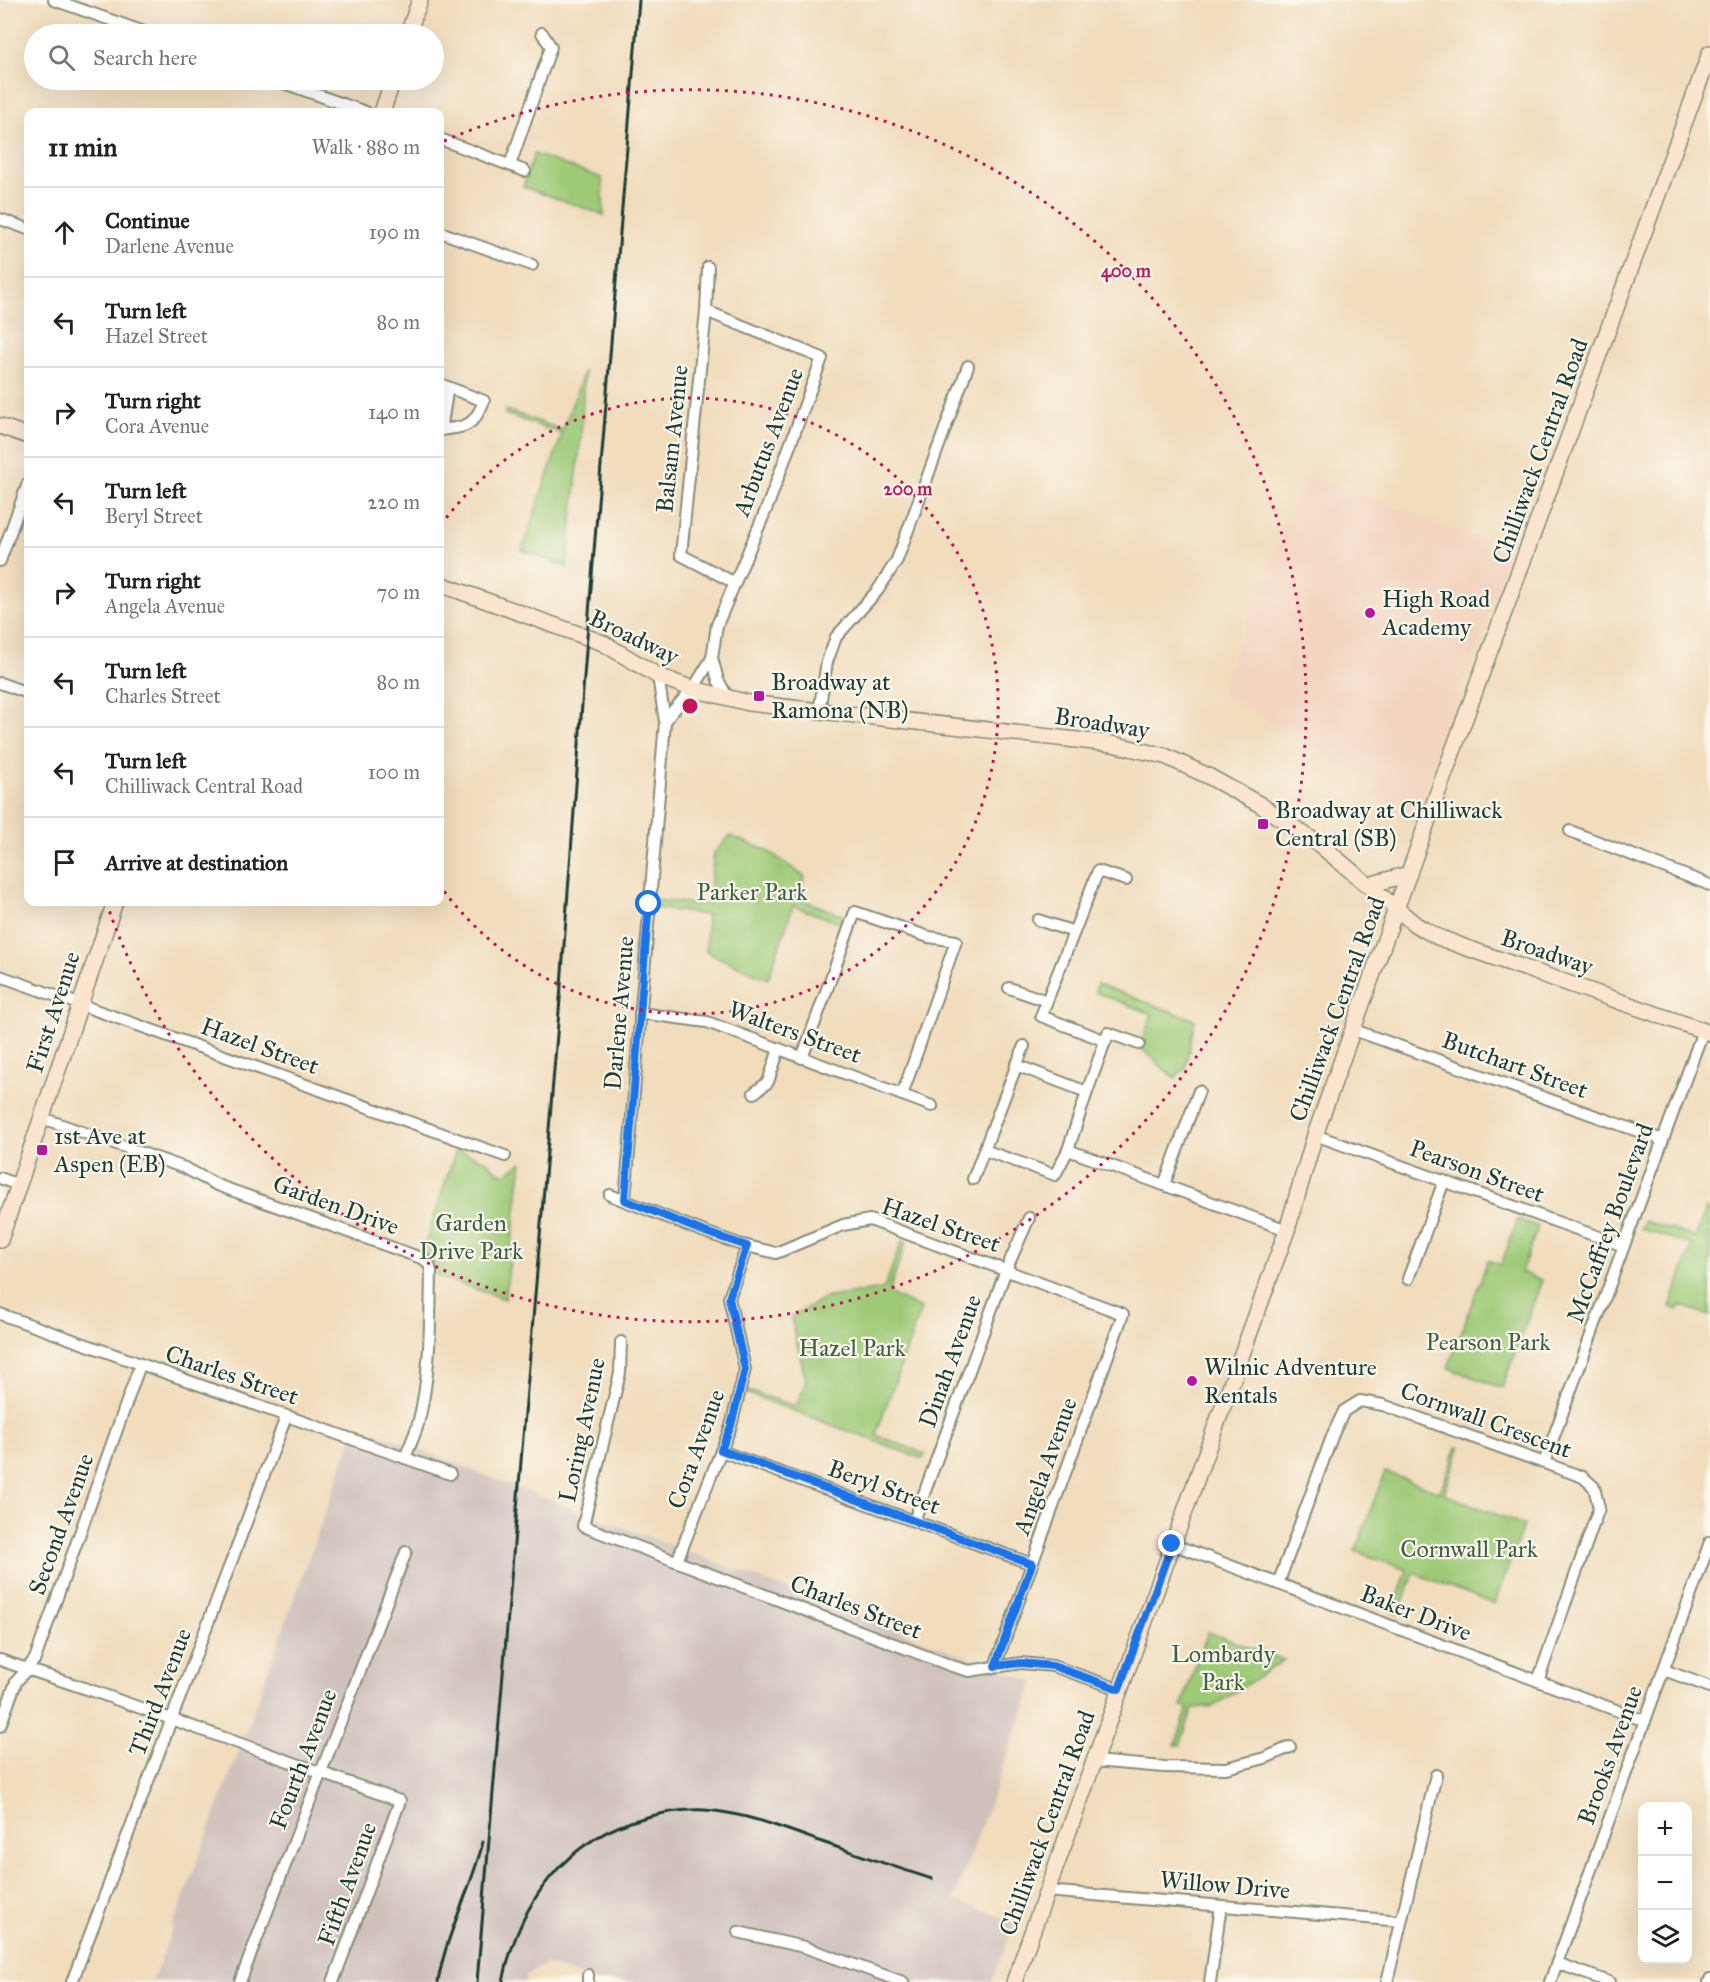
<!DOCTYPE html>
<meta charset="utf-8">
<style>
:root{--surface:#fff;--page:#f2f2f2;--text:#222;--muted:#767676;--line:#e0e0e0}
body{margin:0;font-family:"IM FELL Great Primer",serif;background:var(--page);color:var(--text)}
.controls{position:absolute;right:18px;bottom:18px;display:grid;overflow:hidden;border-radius:12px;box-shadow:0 6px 24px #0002}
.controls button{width:54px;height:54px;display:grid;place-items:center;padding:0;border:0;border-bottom:2px solid var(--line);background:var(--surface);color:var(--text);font:30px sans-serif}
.stop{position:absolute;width:18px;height:18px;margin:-14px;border:4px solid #1a73e8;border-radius:50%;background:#fff}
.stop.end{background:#1a73e8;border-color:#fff;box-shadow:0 2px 6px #0008}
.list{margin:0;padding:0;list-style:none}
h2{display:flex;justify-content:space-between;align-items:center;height:78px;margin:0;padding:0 24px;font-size:26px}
h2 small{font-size:20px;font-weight:400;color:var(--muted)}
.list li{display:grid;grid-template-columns:39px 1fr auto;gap:18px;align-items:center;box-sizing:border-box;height:90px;padding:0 24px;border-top:2px solid var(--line)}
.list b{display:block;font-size:22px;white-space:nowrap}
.list p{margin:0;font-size:20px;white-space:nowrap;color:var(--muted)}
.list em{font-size:20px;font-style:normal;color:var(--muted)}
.icon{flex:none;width:33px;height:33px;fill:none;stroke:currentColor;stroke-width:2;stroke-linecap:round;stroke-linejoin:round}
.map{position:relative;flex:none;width:1710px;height:1982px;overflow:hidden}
.search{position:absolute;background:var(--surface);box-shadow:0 6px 24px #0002;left:24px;top:24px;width:420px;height:66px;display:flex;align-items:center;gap:15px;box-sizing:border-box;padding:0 21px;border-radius:33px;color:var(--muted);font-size:22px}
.panel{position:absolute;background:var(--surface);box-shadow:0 6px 24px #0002;left:24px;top:108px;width:420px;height:798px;border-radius:12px}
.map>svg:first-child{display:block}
.built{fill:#f3d4bf}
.industrial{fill:#cfc0bb}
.park{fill:#9eca77;stroke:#5e8456;stroke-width:1.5}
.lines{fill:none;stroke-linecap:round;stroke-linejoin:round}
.street-casing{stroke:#888c78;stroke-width:14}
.secondary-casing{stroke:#888c78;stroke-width:18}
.street{stroke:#fff;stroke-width:10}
.secondary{stroke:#fbe5cf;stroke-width:15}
.rail{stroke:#1f3d34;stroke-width:3}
.route{stroke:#1a73e8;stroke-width:8}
.ring{fill:none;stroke:#c2185b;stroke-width:3;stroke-dasharray:3 6}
.poi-dot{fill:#b5179e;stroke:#fbf7ec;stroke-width:2}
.labels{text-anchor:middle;stroke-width:4.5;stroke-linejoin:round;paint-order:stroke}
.street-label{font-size:24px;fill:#1f3d34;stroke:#fbf7ec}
.poi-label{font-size:24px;fill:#1f3d34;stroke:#fbf7ec;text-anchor:start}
.park-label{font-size:24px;fill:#3f6045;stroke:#fbf7ec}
.centre{fill:#c2185b;stroke:#fbf7ec;stroke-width:3}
.ring-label{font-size:18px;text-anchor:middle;font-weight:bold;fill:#c2185b;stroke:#fbf7ec;stroke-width:4.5;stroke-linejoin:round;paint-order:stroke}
</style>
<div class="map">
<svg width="1710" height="1982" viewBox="0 0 1710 1982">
<rect width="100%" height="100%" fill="#fbf7ec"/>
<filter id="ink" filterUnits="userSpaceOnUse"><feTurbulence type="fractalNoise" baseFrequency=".0167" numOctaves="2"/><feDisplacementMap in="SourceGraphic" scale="12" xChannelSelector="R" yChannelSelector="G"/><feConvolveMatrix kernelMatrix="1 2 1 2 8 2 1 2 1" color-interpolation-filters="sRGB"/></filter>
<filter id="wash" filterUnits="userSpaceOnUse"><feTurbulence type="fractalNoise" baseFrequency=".008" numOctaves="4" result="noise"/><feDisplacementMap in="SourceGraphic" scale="24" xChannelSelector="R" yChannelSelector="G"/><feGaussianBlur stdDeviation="1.35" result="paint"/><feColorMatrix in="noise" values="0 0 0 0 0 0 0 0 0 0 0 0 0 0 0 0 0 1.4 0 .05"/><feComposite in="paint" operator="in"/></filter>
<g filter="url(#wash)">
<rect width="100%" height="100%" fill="#f1dcbc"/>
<path class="built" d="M 1305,475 L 1512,550 L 1414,823 L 1370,796 L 1375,783 L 1221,693 L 1226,675 Z"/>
<path class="industrial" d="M 357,1424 L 476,1472 L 1034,1682 L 954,1900 L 1015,1922 L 992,1982 L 595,1982 L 545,1964 L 526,1976 L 525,1982 L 152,1982 L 245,1735 Z"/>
<g class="park">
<path d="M 534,154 L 602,178 L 604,215 L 523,187 Z"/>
<path d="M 584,371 L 581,436 L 567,567 L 522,550 L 562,434 L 505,414 L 506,410 L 563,430 Z"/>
<path d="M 730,836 L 768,851 L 805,877 L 798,898 L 844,916 L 840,923 L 793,906 L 768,979 L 706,952 L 707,915 L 656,908 L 656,900 L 708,905 L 714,853 Z"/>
<path d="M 1097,984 L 1195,1020 L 1185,1070 L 1180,1072 L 1175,1079 L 1140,1047 L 1152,1014 L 1095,992 Z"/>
<path d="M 456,1150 L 487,1161 L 497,1171 L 505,1174 L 522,1162 L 505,1299 L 437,1276 C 437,1263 433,1258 422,1253 Z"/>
<path d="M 1706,1208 L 1710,1210 L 1710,1316 L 1680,1305 L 1678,1310 L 1670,1307 L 1692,1245 L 1641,1229 L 1644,1221 L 1695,1237 Z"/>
<path d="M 1518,1219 L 1538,1227 L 1521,1272 L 1542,1280 L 1502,1388 L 1448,1368 L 1488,1260 L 1501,1265 Z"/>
<path d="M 902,1241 L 906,1242 L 889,1292 L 890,1294 L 921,1309 L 876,1435 L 925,1454 L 923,1459 L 748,1394 L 748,1391 L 796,1406 L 806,1381 L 791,1317 L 824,1298 L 882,1289 L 885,1286 Z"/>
<path d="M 1457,1447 L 1460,1448 L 1444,1494 L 1524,1525 L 1494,1604 L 1414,1573 L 1399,1614 L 1393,1612 L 1407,1570 L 1355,1551 L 1385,1472 L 1440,1492 Z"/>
<path d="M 1208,1632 L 1284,1660 L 1214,1706 L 1193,1708 L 1180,1745 L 1175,1745 L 1188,1708 L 1181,1707 Z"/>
</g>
</g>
<g filter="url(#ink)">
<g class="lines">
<g class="street-casing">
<g id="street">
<path d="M 54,0 L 150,34"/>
<path d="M 275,80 L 366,112"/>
<path d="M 440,139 L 525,171"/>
<path d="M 510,165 L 551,47 L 542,33"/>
<path d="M 0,219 L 28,229"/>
<path d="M 440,232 L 532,265"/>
<path d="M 708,267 L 706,311 L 681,555 L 735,583"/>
<path d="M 440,384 L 484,401 C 474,426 467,427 441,430 L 448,387"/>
<path d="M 0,561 L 28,483"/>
<path d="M 712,658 L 718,680 L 728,698"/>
<path d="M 0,683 L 28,693"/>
<path d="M 819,711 L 827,662 L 836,637 L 878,590 L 897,560 L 968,366"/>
<path d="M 665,722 L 671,713 L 693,689 L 712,658 L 717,625 L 768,505 L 822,358 L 706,311"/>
<path d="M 1570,831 L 1710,885"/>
<path d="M 1038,920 L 1074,932"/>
<path d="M 0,976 L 505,1156"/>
<path d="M 1009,988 L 1047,1001"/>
<path d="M 640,1013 L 707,1022 L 932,1106"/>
<path d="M 1354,1030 L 1663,1140"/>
<path d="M 1106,1041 L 1041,1016 L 1098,871 L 1126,880"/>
<path d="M 802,1058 L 855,912 L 929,937 L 956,941 L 902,1095"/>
<path d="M 1016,1065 L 1087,1092"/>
<path d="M 754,1093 L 768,1082 L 779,1049"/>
<path d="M 42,1118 L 185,1168 L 217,1185 L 424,1259 L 429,1264 L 431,1271 C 430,1322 431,1374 418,1424 C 415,1435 409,1447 405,1458"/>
<path d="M 1315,1135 L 1624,1246"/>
<path d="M 984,1150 L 1055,1175 L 1068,1150 L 1087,1092 L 1108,1033 L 1139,1044"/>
<path d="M 1068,1150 L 1287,1230"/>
<path d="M 0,1178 L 18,1185"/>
<path d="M 973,1179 L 1024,1046"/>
<path d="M 1164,1185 L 1199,1091"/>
<path d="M 610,1195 L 702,1231 L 739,1244 L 776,1253 L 843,1225 L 870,1220 L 1123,1314 L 995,1666"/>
<path d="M 625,1200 L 665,722 L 658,676"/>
<path d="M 1408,1279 L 1444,1181"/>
<path d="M 0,1314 L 450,1474"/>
<path d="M 621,1342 L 620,1373 L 583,1526 L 952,1666 L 969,1671 L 1021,1663 L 1053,1666 L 1119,1689"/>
<path d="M 721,1451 L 1032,1564"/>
<path d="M 1544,1463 L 1703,1031"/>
<path d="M 914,1521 L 1006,1270 L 1029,1218"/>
<path d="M 1172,1544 L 1645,1721"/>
<path d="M 677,1561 L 731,1426 L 745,1369 L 729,1298 L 747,1246"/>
<path d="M 1278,1584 L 1333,1434 L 1344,1411 L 1360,1401 L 1383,1405 L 1583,1477 L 1594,1487 L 1599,1508 L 1538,1681"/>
<path d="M 0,1660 L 93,1691 L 400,1801 L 333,1982"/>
<path d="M 1664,1670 L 1710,1687"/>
<path d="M 0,1726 L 16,1682 L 35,1659 L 140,1365"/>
<path d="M 1094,1761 L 1164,1767 L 1226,1768 L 1265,1758 L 1290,1747"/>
<path d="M 1046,1891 L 1401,1921"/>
<path d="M 738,1932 L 804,1947 L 903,1982"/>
<path d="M 1557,1963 L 1609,1982"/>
<path d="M 72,1982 L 286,1417"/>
<path d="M 240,1982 L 406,1552"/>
<path d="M 588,1982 L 588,1975"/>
<path d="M 1210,1982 L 1221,1906"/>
<path d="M 1387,1982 L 1436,1775"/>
<path d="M 1550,1982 L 1710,1542"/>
<path d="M 1709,1982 L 1710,1980"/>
</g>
</g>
<g class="secondary-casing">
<g id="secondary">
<path d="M 408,34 L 420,0"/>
<path d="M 382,112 L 393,80"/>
<path d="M 0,426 L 28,436"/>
<path d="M 440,584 L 603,643 L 658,676 L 693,689 L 749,703 L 1112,744 L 1165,756 L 1208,776 L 1259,804 L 1320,845 L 1416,925 L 1438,937 L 1464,947 L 1710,1033"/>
<path d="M 1369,885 L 1409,874"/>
<path d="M 0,1240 L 115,902"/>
<path d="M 1014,1982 L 1287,1230 L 1315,1135 L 1443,778 L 1710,53"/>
</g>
</g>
<use href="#street" class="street"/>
<use href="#secondary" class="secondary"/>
<g class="rail">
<path d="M 438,1982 C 446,1933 471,1890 483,1842"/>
<path d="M 477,1982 L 560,999 L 587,637 L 639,0"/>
<path d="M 503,1982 C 519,1902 565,1838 647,1817 C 666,1812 686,1809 705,1810 C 745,1813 783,1828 819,1841 C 857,1854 894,1867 932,1879"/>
</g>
</g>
</g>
<g class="lines" filter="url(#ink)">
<path class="route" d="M 649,904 L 625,1200 L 702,1231 L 747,1246 L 729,1298 L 745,1369 L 731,1426 L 721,1450 L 1032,1564 L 995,1666 L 1021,1663 L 1053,1666 L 1119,1689 L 1172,1544"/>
</g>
<g class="ring">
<path d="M441 525A308 308 0 1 1 441 887"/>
<path d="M444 141A616 616 0 1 1 108 907"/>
</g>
<g class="poi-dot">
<circle cx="1370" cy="613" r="6"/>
<rect x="753" y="690" width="12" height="12" rx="3"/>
<rect x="1257" y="818" width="12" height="12" rx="3"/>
<rect x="36" y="1144" width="12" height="12" rx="3"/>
<circle cx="1192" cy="1381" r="6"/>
</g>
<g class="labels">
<g class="street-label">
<text transform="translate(672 439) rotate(-84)" y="8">Balsam Avenue</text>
<text transform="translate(768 442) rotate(-69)" y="8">Arbutus Avenue</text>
<text transform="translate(1540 451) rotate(-70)" y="8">Chilliwack Central Road</text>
<text transform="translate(634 637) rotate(26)" y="8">Broadway</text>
<text transform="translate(1102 723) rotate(9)" y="8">Broadway</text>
<text transform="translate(1547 952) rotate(19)" y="8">Broadway</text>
<text transform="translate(1337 1009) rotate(-70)" y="8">Chilliwack Central Road</text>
<text transform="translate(53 1012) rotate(-72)" y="8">First Avenue</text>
<text transform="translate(619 1013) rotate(-85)" y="8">Darlene Avenue</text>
<text transform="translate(795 1032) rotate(20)" y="8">Walters Street</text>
<text transform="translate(260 1046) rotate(20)" y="8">Hazel Street</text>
<text transform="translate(1515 1065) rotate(20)" y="8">Butchart Street</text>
<text transform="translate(1477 1171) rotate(20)" y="8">Pearson Street</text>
<text transform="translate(336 1205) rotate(20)" y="8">Garden Drive</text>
<text transform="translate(1610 1223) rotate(-70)" y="8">McCaffrey Boulevard</text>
<text transform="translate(941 1225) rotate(19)" y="8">Hazel Street</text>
<text transform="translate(950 1361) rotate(-70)" y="8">Dinah Avenue</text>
<text transform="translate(232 1375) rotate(19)" y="8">Charles Street</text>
<text transform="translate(1486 1420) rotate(20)" y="8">Cornwall Crescent</text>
<text transform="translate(582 1430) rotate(-78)" y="8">Loring Avenue</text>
<text transform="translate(696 1449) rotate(-70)" y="8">Cora Avenue</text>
<text transform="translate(1045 1466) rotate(-70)" y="8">Angela Avenue</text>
<text transform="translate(884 1487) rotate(20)" y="8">Beryl Street</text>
<text transform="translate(61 1524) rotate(-70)" y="8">Second Avenue</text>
<text transform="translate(856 1607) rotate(21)" y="8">Charles Street</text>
<text transform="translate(1416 1613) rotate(21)" y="8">Baker Drive</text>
<text transform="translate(160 1692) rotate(-69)" y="8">Third Avenue</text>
<text transform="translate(1610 1755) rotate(-70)" y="8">Brooks Avenue</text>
<text transform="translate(303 1759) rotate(-69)" y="8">Fourth Avenue</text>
<text transform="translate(1047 1823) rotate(-70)" y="8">Chilliwack Central Road</text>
<text transform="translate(347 1884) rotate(-70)" y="8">Fifth Avenue</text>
<text transform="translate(1225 1885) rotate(5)" y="8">Willow Drive</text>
</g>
<g class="poi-label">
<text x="1382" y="607">High Road<tspan x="1382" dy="28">Academy</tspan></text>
<text x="771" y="690">Broadway at<tspan x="771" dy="28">Ramona (NB)</tspan></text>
<text x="1275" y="818">Broadway at Chilliwack<tspan x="1275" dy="28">Central (SB)</tspan></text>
<text x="54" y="1144">1st Ave at<tspan x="54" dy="28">Aspen (EB)</tspan></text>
<text x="1204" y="1375">Wilnic Adventure<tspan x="1204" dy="28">Rentals</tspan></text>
</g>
<g class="park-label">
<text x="752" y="900">Parker Park</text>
<text x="471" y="1231">Garden<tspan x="471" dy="28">Drive Park</tspan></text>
<text x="1488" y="1350">Pearson Park</text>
<text x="852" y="1356">Hazel Park</text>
<text x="1469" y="1557">Cornwall Park</text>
<text x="1223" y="1662">Lombardy<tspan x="1223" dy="28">Park</tspan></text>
</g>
</g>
<circle cx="690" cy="706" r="9" class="centre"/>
<g class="ring-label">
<text x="1126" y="277">400 m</text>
<text x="908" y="495">200 m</text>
</g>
</svg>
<div class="controls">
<button>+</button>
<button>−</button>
<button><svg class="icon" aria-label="layers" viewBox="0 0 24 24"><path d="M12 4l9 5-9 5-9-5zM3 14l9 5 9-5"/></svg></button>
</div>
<div class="stop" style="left:649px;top:904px"></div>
<div class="stop end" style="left:1172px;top:1544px"></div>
<div class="search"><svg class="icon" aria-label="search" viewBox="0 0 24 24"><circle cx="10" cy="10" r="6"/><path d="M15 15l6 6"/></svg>Search here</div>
<section class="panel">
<h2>11 min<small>Walk · 880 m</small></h2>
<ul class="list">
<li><svg class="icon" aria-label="ahead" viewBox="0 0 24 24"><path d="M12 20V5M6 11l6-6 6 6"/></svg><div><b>Continue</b><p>Darlene Avenue</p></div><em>190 m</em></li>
<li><svg class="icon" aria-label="left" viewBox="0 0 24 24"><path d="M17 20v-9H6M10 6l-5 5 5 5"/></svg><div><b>Turn left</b><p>Hazel Street</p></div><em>80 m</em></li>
<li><svg class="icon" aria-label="right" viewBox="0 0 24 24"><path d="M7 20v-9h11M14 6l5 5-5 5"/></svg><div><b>Turn right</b><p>Cora Avenue</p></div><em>140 m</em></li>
<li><svg class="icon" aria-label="left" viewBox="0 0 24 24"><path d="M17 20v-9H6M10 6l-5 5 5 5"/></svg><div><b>Turn left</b><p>Beryl Street</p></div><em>220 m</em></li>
<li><svg class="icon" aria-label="right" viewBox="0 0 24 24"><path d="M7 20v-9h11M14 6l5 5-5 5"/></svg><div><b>Turn right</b><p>Angela Avenue</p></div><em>70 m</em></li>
<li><svg class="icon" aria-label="left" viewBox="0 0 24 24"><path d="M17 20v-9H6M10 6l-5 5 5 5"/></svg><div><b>Turn left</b><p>Charles Street</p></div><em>80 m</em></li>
<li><svg class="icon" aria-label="left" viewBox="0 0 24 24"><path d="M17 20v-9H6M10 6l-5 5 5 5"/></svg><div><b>Turn left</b><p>Chilliwack Central Road</p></div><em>100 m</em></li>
<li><svg class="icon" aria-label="arrive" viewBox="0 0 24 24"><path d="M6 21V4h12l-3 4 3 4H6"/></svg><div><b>Arrive at destination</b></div></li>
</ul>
</section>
</div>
